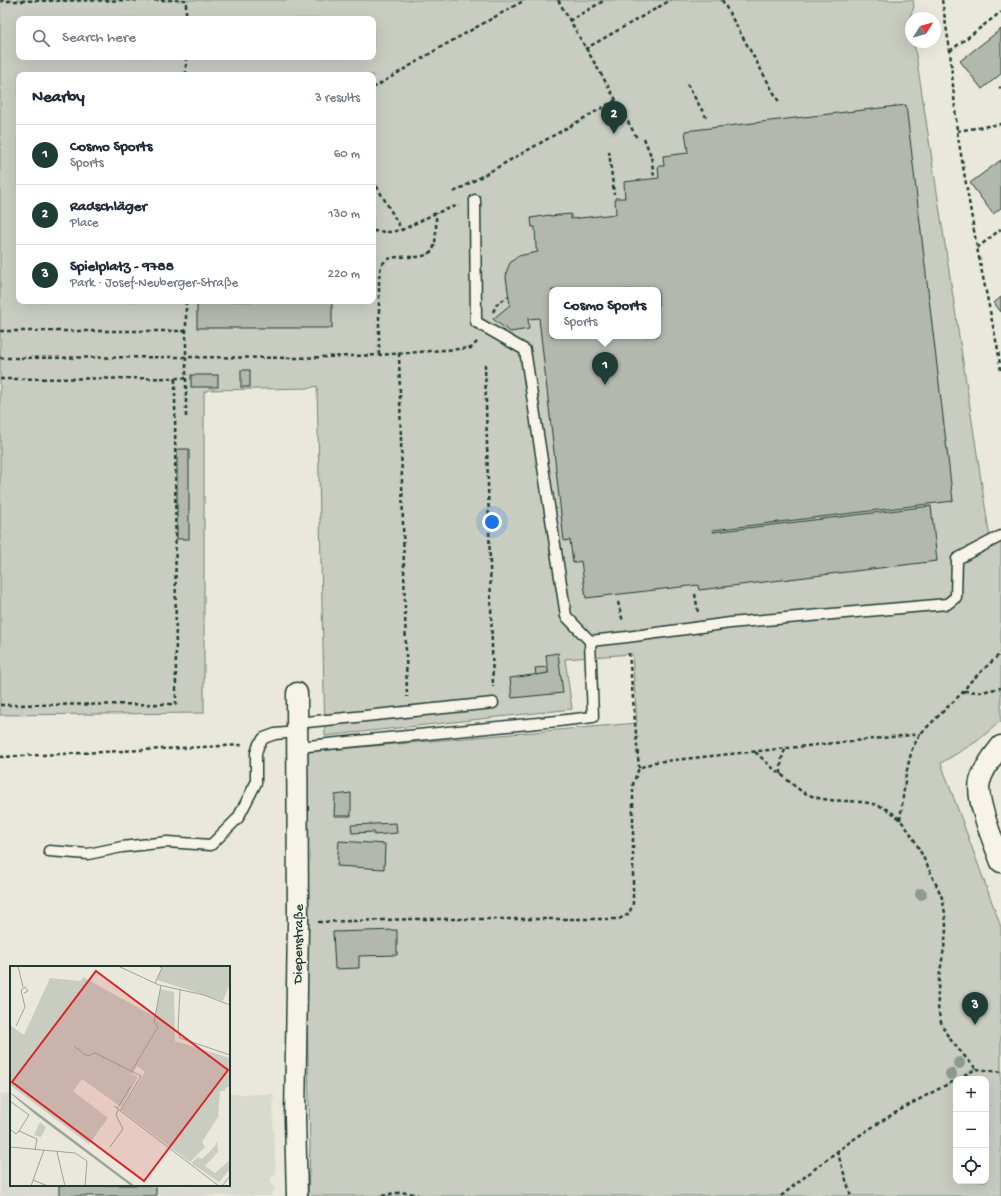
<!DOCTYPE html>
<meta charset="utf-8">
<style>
:root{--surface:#fff;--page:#f2f2f3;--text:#1f2937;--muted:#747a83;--line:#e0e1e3;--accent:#1f3d34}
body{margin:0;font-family:"Gochi Hand",sans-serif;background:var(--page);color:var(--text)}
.controls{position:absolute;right:12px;bottom:12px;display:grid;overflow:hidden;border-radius:8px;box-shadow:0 4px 16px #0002}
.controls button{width:36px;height:36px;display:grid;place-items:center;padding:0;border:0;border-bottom:1px solid var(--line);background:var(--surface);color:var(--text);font:20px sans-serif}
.compass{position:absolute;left:905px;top:12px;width:36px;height:36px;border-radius:50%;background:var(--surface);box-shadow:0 4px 16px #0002;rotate:53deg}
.you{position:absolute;left:492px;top:522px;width:14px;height:14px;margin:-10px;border:3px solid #fff;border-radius:50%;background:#1a73e8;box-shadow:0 0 0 6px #1a73e833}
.badge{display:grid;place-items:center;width:26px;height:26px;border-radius:50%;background:var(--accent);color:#fff;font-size:13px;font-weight:700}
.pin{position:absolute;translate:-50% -33px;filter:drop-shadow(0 1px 2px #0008)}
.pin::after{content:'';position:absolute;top:21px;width:14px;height:12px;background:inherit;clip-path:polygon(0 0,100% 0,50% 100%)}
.popup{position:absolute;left:549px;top:287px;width:112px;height:52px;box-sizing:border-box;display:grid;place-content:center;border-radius:8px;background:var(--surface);filter:drop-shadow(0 1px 3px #0005);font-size:13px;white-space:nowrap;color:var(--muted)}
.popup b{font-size:15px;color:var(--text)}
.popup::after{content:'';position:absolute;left:50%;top:100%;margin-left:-8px;border:8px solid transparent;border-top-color:var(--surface)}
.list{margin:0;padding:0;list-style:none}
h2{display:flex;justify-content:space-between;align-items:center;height:52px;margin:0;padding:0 16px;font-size:17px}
h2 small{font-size:13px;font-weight:400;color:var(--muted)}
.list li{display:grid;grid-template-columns:26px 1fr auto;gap:12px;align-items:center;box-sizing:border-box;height:60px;padding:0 16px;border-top:1px solid var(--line)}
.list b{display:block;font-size:15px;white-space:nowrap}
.list p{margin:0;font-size:13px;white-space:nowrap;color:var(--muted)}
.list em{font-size:13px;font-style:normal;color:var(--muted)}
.icon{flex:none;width:22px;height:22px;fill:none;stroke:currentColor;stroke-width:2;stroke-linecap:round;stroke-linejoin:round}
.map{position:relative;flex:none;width:1001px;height:1196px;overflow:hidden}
.search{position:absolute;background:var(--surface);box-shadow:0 4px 16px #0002;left:16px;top:16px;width:360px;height:44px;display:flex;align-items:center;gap:10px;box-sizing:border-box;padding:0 14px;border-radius:8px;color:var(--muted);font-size:15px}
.panel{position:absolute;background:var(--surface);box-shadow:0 4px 16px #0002;left:16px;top:72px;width:360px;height:232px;border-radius:8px}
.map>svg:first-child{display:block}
.built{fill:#d9dacf}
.green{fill:#c8ccc1;stroke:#74847a;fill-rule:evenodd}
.building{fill:#b2b8ae;stroke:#1f3d34;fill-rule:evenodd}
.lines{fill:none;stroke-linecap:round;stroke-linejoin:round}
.service-casing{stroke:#1f3d34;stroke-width:13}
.minor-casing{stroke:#1f3d34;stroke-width:23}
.path{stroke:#1f3d34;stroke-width:2.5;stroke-dasharray:4 3;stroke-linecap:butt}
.service{stroke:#f7f3e8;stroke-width:10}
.minor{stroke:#f7f3e8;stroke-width:20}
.tree{fill:#8d9a8f}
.labels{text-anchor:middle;stroke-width:3;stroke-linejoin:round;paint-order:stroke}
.street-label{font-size:14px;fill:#1f3d34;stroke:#f7f3e8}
.inset-road{fill:none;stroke:#99a499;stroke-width:1}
.view{fill:#d62828;fill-opacity:0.15;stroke:#d62828;stroke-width:2}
.inset-edge{fill:none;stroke:#1f3d34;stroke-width:2}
</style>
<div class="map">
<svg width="1001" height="1196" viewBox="0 0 1001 1196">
<rect width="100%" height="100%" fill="#eae8dd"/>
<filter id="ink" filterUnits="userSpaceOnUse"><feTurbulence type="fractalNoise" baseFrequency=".025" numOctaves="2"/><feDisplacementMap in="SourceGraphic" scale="8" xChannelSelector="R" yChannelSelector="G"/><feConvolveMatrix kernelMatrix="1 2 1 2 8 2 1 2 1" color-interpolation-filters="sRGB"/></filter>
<g filter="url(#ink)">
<path class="built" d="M 0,1094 L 11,1094 L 11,1185 L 229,1185 L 229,1094 L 274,1094 L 273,1118 L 276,1175 L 271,1177 L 271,1185 L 275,1188 L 275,1191 L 271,1193 L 272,1196 L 0,1196 Z"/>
<path class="green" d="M 0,0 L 913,0 L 914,7 L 910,16 L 911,25 L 911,42 L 914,42 L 991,545 L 1001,540 L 1001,721 L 976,742 L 941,763 L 1001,927 L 1001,1196 L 308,1196 L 310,1148 L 305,926 L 305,752 L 637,723 L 632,654 L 565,659 L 572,709 L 325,736 L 317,386 L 310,388 L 209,390 L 204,392 L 204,713 L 0,715 ZM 19,19 L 373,19 L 373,57 L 19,57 ZM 19,75 L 373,75 L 373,301 L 19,301 ZM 552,290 L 658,290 L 658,336 L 552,336 ZM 956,1079 L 986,1079 L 986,1181 L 956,1181 Z"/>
<g class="building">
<path d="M 1001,29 L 1001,74 L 982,89 L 960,61 Z"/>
<path d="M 906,105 L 953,501 L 713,530 L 713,532 L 931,506 L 937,561 L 699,590 L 698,585 L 586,598 L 581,561 L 573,563 L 570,540 L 564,541 L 539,318 L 528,319 L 529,329 L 510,332 L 493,319 L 510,305 L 506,277 L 507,270 L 510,263 L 518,256 L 538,252 L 536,248 L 535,227 L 532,227 L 531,218 L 550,215 L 550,216 L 571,214 L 571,219 L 616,214 L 615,198 L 625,198 L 624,182 L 659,178 L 658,166 L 664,166 L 663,156 L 688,153 L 685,131 ZM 552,290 L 658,290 L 658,336 L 552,336 Z"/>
<path d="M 1001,160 L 1001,208 L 993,214 L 970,183 Z"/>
<path d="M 1001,297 L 1001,312 L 994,303 Z"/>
<rect x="197" y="301" width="135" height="27"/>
<rect x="241" y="370" width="9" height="17"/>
<rect x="191" y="375" width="27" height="12"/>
<rect x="177" y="449" width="12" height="90"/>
<path d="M 558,653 L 563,693 L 512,698 L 510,678 L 548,673 L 546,655 Z"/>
<path d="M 548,667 L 548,673 L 536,675 L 535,668 Z"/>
<path d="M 351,793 L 351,816 L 334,816 L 335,795 Z"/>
<path d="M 396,823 L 397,833 L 374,835 L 374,832 L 352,833 L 351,825 Z"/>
<path d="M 339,841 L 385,844 L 384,869 L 337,866 Z"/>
<path d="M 397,930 L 397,955 L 359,956 L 359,968 L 335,969 L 333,932 Z"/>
<rect x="59" y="1185" width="97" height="11"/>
</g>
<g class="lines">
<g class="service-casing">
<g id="service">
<path d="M 590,641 L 627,637 L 730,623 L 947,604 L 956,597 L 957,559 L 1001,536"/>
<path d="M 297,723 L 493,703"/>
<path d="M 298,747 L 558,721 L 593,717 L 590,641 L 566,616 L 525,350 L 476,322 L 475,200"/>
<path d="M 49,851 L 88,854 L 122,847 L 167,842 L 211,845 L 238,818 L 256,783 L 256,753 L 259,744 L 264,738 L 275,734 L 297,732"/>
</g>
</g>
<g class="minor-casing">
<g id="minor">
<path d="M 1001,746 C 992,757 984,768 980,781 C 975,800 994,843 1001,862"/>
<path d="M 297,1196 L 295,1118 L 298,923 L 297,693"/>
</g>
</g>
<g class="path">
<path d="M 558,0 L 616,100 L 638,140"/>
<path d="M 722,0 L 779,102"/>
<path d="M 942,0 L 950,51 L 957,131 L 977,248 L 998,350 L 1001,372"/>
<path d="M 0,1 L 186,0 L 186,19"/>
<path d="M 569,21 L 605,0"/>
<path d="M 585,49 L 671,0"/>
<path d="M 950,51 L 1001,12"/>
<path d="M 186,75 L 186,57"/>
<path d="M 687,84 L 706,117"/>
<path d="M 373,88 L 441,47 L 525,0"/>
<path d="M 999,88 L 1001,87"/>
<path d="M 957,131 L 1001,124"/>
<path d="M 644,138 L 651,156 L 654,176"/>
<path d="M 609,151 L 614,194"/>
<path d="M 373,180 L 402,230"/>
<path d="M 454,192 L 616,100"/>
<path d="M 373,231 L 390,232 L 402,230 L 436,213 L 459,205"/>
<path d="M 977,248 L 1001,229"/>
<path d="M 493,312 L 497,304 L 509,296"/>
<path d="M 0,331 L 186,331"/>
<path d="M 399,353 L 407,697"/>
<path d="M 379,355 L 379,277 C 380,273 380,268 382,265 C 391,249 421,264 432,251 C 437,245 436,221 436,213"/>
<path d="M 0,358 L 186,357 L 295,358 L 379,355 L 471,348 L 478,341"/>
<path d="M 485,364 L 493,687"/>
<path d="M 0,379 L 186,378 L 186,301"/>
<path d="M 186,417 L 186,378"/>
<path d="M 695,594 L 698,612"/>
<path d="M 618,602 L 623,622"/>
<path d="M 629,653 L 639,768"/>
<path d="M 964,691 L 981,692 L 1001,688"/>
<path d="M 0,705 L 176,704 L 175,378"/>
<path d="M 755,752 C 762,758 768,764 775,770 C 777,772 780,773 782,775 C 792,784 800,792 812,796 C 842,807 874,792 900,820 C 914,835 923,857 932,876 C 935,882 938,888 941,895 C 944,904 946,918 946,928 C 945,959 930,997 943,1027 C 949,1041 966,1057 976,1069"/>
<path d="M 0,757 L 243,745"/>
<path d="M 781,774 C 781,764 781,757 786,748"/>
<path d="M 900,820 L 906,774 L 912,749 L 920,734 L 964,691 L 969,683 L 1001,653"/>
<path d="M 318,922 L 415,919 L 619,919 L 629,914 L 633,903 L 633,784 L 639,768 L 655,762 L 920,734"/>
<path d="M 958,1079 L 976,1069 L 1001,1072"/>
<path d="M 837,1151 L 851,1196"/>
<path d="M 382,1196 C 396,1192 407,1191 420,1196"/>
<path d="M 781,1196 C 810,1173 839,1148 871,1128 C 898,1110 927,1095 956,1080"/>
</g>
<use href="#service" class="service"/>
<use href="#minor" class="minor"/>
</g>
<g class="tree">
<circle cx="921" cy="894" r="6"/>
<circle cx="959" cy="1063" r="6"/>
<circle cx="951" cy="1074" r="6"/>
</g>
</g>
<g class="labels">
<g class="street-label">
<text transform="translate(297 944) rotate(-89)" y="5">Diepenstraße</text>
</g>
</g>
<g transform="translate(10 966)">
<rect width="220" height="220" fill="#eae8dd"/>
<path d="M 152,0 L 220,0 L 220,17 L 213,35 L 147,14 ZM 73,11 L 145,51 L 150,23 L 164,26 L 165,75 L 220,92 L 220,120 L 215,122 L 215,125 L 210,125 L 208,151 L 192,176 L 195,181 L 180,196 L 111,144 L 135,106 L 127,100 L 122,108 L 128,111 L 111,141 L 72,113 L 63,125 L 98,152 L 79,178 L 0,119 L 0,59 L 14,69 L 40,12 L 71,15 ZM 30,156 L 36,161 L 31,171 L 24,169 ZM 207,175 L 208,186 L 195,200 L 205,207 L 220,194 L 220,203 L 209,216 L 181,197 L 188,191 L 192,193 L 205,180 Z" fill="#c8ccc1"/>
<path d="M 0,127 L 4,129 L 125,220 L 121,220 L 26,149 Z" fill="#9ca69c"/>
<path class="inset-road" d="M 8,0 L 13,21M 108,0 L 149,19 L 194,29 L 220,39M 145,17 L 152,2 L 148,0M 170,24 L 168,63 L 170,72 L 220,89M 6,60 L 15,41 L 11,24 L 15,21 L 18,25 L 14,27M 64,80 L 77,90 L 85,87 L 131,110 L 110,145M 122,104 L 148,61 L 144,56 L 151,19M 0,135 L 19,149 L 9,165M 104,140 L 209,220M 107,143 L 121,120M 0,163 L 6,168 L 9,165M 9,165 L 27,173 L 25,184M 0,181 L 65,187 L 77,195 L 75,220M 100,181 L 113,163 L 106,149 L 108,144M 47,186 L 55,220M 23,214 L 38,220M 21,220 L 34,184M 212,220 L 220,210"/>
<path class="view" d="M 86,5 L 218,104 L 134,215 L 2,116 Z"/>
<rect width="220" height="220" class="inset-edge"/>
</g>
</svg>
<div class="controls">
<button>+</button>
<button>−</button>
<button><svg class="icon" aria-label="locate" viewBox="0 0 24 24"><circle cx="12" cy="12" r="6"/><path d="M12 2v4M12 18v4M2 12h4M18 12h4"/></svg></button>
</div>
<svg class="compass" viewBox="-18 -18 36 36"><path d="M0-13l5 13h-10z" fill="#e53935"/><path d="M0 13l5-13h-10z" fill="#747a83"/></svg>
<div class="you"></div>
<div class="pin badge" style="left:605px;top:385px">1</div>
<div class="popup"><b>Cosmo Sports</b>Sports</div>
<div class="pin badge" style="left:614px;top:134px">2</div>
<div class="pin badge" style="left:975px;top:1025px">3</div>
<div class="search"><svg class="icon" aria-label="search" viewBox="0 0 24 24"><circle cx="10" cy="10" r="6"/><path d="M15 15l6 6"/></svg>Search here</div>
<section class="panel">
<h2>Nearby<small>3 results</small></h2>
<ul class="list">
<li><span class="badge">1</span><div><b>Cosmo Sports</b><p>Sports</p></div><em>60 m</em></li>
<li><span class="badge">2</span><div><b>Radschläger</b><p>Place</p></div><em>130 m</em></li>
<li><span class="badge">3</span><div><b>Spielplatz - 9788</b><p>Park · Josef-Neuberger-Straße</p></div><em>220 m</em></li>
</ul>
</section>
</div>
